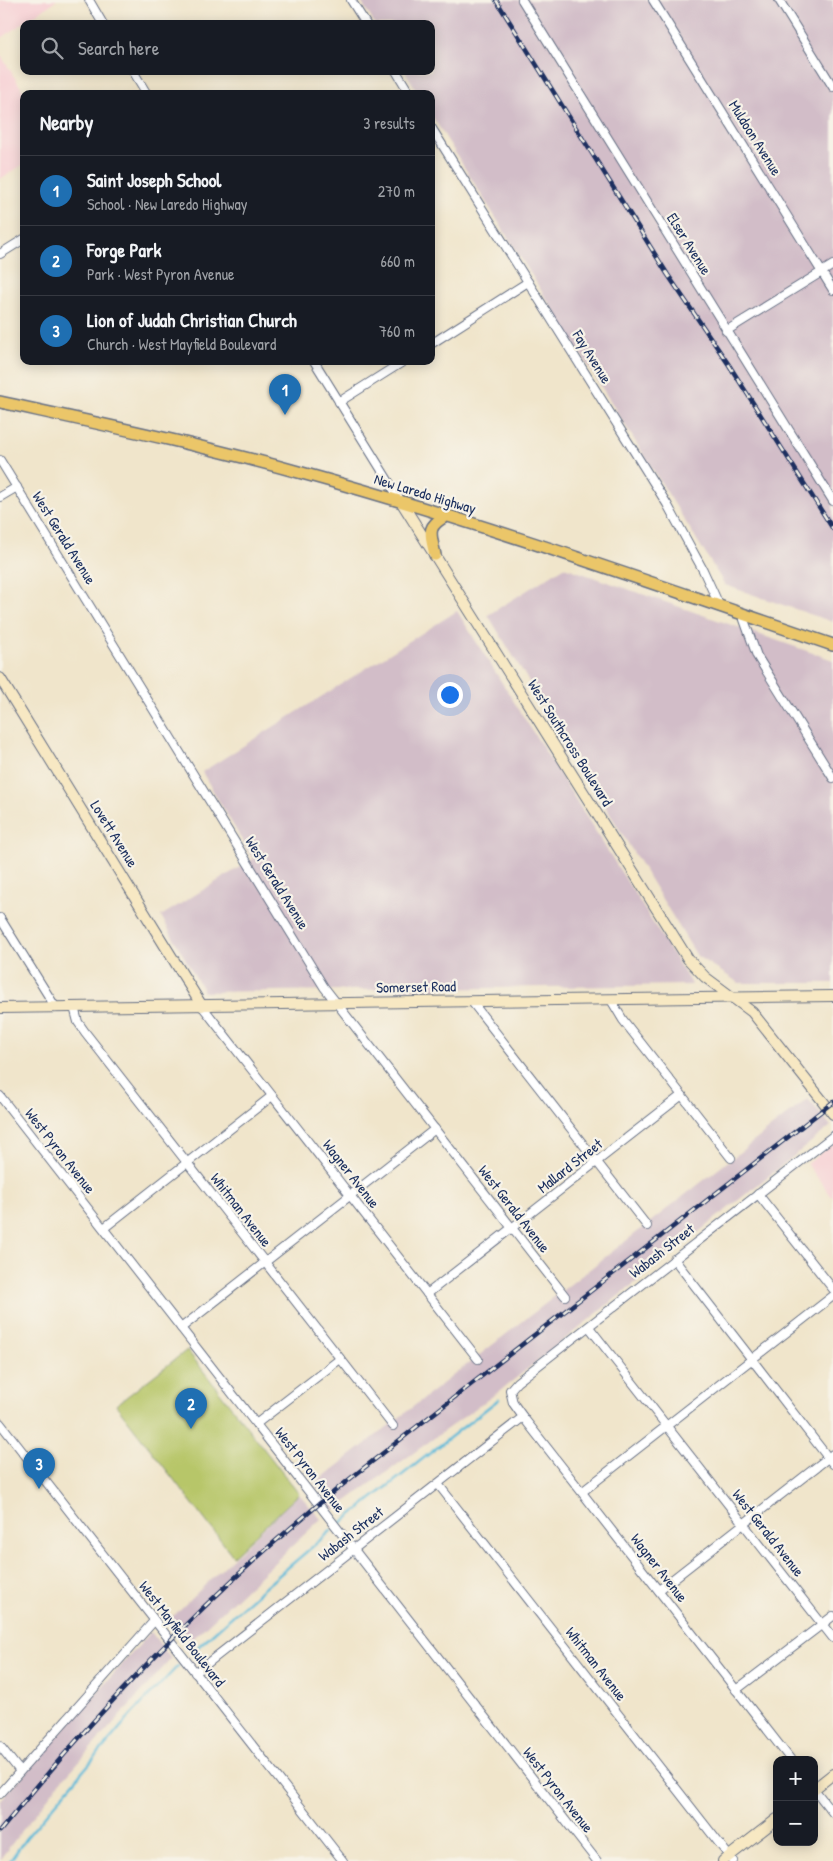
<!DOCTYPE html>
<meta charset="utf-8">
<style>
:root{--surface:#171b24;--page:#20242c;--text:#f1f3f6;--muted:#9ea1a6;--line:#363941;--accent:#1f6fb2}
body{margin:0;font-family:"Patrick Hand",sans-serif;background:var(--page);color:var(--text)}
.controls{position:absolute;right:15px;bottom:15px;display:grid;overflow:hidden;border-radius:10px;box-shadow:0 2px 12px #0003}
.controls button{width:45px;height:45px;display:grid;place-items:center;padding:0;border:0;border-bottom:1px solid var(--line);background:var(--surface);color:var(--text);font:25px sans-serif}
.you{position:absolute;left:449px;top:694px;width:18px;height:18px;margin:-12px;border:4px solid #fff;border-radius:50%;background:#1a73e8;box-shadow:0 0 0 8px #1a73e833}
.badge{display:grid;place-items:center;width:32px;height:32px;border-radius:50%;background:var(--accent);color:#fff;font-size:16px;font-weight:700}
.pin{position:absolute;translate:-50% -41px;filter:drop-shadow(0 1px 2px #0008)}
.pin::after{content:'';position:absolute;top:26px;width:18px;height:15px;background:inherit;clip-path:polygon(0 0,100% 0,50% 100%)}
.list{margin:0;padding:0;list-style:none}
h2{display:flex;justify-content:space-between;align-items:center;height:65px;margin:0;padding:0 20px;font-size:21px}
h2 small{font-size:16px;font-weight:400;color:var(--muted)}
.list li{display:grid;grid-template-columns:32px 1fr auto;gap:15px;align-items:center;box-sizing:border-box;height:70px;padding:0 20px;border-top:1px solid var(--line)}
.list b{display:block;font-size:19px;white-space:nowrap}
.list p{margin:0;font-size:16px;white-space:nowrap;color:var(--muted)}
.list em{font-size:16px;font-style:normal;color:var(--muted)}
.icon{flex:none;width:28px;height:28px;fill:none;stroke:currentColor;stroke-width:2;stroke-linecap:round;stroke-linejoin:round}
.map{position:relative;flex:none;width:833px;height:1861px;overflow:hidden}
.search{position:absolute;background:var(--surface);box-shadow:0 2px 12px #0003;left:20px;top:20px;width:415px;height:55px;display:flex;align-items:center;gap:12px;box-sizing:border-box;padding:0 18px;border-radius:10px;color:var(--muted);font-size:19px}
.panel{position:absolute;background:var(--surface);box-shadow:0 2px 12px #0003;left:20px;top:90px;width:415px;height:275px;border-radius:10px}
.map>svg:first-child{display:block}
.built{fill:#f7cfd4}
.industrial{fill:#d2bdc8}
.green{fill:#b7c669;stroke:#697a64}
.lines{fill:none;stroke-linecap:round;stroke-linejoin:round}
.stream{stroke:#5bbad9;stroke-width:2.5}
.street-casing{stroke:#666f84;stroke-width:10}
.secondary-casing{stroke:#666f84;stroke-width:12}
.primary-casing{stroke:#666f84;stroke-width:14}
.street{stroke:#fff;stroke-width:8}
.secondary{stroke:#f7e8c3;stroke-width:10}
.primary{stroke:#ebc669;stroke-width:11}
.rail-casing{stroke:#1b2f5e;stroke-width:4.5}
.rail{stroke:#f7f3e8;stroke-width:2.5;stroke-dasharray:8;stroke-linecap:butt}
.labels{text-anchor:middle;stroke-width:4.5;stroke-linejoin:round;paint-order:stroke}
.street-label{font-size:15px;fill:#1b2f5e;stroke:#f7f3e8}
</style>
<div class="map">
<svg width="833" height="1861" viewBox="0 0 833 1861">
<rect width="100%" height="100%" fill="#f7f3e8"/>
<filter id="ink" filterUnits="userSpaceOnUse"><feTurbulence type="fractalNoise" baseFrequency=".02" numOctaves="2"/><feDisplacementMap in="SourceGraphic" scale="10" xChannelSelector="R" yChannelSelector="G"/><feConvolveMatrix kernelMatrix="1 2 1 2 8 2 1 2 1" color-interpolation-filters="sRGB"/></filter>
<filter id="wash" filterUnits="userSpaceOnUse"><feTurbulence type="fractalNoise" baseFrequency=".0096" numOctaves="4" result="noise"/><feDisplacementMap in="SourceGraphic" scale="20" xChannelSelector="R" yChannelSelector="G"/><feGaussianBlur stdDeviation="1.12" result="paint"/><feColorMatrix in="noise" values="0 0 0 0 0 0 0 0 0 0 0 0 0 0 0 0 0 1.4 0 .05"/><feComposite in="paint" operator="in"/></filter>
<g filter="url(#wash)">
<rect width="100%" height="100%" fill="#f0e5cb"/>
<g class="built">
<path d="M 0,0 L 57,0 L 0,39 Z"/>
<path d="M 0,54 L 25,94 L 24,164 L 0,179 Z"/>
<path d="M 833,1144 L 833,1198 L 807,1164 Z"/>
</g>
<g class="industrial">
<path d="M 360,0 L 833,0 L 833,622 L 725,585 L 431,114 L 431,94 L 419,94 L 405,71 L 431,71 L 431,24 L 375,24 Z"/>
<path d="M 564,567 L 833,660 L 833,983 L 739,983 L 697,956 L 488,615 Z"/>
<path d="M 457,611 L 692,985 L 204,992 L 161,916 L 253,859 L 202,772 Z"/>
<path d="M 808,1099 L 831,1126 L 501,1390 L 334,1510 L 314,1484 Z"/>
<path d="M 299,1494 L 321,1519 L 187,1644 L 168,1621 Z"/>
<path d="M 151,1632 L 171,1659 L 57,1786 L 0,1859 L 0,1801 Z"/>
</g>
<path class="green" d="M 187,1350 L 299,1494 L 233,1556 L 116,1405 Z"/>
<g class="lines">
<g class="stream">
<path d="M 341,1523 L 499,1399"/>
<path d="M 191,1653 L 258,1593 L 331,1531"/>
<path d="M 10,1861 L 26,1838 L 131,1715 L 178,1666"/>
</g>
</g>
</g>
<g filter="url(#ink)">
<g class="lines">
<g class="street-casing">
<g id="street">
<path d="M 89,0 L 103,24"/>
<path d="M 351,0 L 366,24"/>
<path d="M 522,0 L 833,501"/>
<path d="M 653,0 L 833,290"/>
<path d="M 779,0 L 833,87"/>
<path d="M 133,71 L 147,94"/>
<path d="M 396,71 L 410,94"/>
<path d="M 431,127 L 667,504 L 703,570 L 720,607"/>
<path d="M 0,254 L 24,239"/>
<path d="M 726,331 L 833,265"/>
<path d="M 431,344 L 528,282"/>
<path d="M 314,361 L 402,503"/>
<path d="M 339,402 L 404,361"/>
<path d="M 0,460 L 324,987 L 565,1296"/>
<path d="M 0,497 L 17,487"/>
<path d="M 742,614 L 757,656 L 833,778"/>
<path d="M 0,918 L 56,1008"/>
<path d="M 611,1000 L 623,1020 L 731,1158"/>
<path d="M 472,1002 L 647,1226"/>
<path d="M 202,1006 L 478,1359"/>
<path d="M 74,1007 L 78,1022 L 85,1032 L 393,1426"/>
<path d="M 0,1096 L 597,1861"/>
<path d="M 758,1194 L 833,1289"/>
<path d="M 104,1228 L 272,1096"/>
<path d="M 674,1259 L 833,1464"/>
<path d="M 427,1294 L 682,1095"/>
<path d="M 589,1327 L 833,1638"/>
<path d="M 181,1328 L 435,1129"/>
<path d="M 0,1423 L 343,1861"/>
<path d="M 256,1424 L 340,1359"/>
<path d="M 438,1484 L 733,1861"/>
<path d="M 582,1492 L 833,1296"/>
<path d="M 659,1590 L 833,1454"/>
<path d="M 195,1673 L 523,1417"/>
<path d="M 736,1690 L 833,1616"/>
<path d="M 0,1746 L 19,1770"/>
<path d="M 791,1760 L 523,1417 L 513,1403 L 510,1390 L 517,1382 L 833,1136"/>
<path d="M 814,1789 L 833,1813"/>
<path d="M 0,1794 L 154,1621"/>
</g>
</g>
<g class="secondary-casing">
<g id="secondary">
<path d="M 402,503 L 688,959 L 705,977 L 752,1012 L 833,1114"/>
<path d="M 0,678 L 202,1006"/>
<path d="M 0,1008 L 833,996"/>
<path d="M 814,1789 L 833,1774"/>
<path d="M 723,1861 L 777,1819"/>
</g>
</g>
<g class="primary-casing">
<g id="primary">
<path d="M 0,402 C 101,424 202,445 302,473 C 481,522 657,585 833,645"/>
<path d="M 435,555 C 431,535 425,527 446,516"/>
</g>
</g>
<use href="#street" class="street"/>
<use href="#secondary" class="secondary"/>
<use href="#primary" class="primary"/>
<g class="rail-casing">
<g id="rail">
<path d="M 496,0 L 668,275 L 729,365 L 833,529"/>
<path d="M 0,1831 C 105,1701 220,1582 351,1478 L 833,1102"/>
</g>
</g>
<use href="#rail" class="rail"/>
</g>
</g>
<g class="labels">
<g class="street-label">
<text transform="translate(755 138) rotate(58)" y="5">Muldoon Avenue</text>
<text transform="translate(689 244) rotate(58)" y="5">Elser Avenue</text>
<text transform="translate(592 357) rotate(58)" y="5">Fay Avenue</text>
<text transform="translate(425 494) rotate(17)" y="5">New Laredo Highway</text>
<text transform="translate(64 538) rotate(58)" y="5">West Gerald Avenue</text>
<text transform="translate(570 743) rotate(58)" y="5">West Southcross Boulevard</text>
<text transform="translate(114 834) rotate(58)" y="5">Lovett Avenue</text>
<text transform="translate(277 883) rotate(58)" y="5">West Gerald Avenue</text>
<text transform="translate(416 987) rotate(-1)" y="5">Somerset Road</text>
<text transform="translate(60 1151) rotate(52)" y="5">West Pyron Avenue</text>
<text transform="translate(570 1166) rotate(-38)" y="5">Mallard Street</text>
<text transform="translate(351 1174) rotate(52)" y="5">Wagner Avenue</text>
<text transform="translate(514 1209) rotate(52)" y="5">West Gerald Avenue</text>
<text transform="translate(241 1210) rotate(52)" y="5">Whitman Avenue</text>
<text transform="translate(662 1251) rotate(-38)" y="5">Wabash Street</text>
<text transform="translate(310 1470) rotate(52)" y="5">West Pyron Avenue</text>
<text transform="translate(768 1533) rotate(52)" y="5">West Gerald Avenue</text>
<text transform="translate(351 1534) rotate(-38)" y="5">Wabash Street</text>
<text transform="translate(659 1568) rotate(52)" y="5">Wagner Avenue</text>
<text transform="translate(182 1634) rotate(52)" y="5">West Mayfield Boulevard</text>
<text transform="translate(596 1664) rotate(52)" y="5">Whitman Avenue</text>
<text transform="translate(558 1790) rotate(52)" y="5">West Pyron Avenue</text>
</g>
</g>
</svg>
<div class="controls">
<button>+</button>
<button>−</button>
</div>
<div class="you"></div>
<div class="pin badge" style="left:285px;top:415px">1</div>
<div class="pin badge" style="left:191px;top:1429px">2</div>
<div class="pin badge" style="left:39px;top:1489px">3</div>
<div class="search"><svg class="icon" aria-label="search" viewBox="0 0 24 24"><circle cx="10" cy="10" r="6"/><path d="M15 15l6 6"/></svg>Search here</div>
<section class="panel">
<h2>Nearby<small>3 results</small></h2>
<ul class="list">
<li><span class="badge">1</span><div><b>Saint Joseph School</b><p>School · New Laredo Highway</p></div><em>270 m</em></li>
<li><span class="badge">2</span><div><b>Forge Park</b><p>Park · West Pyron Avenue</p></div><em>660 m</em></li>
<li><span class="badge">3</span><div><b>Lion of Judah Christian Church</b><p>Church · West Mayfield Boulevard</p></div><em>760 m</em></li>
</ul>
</section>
</div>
